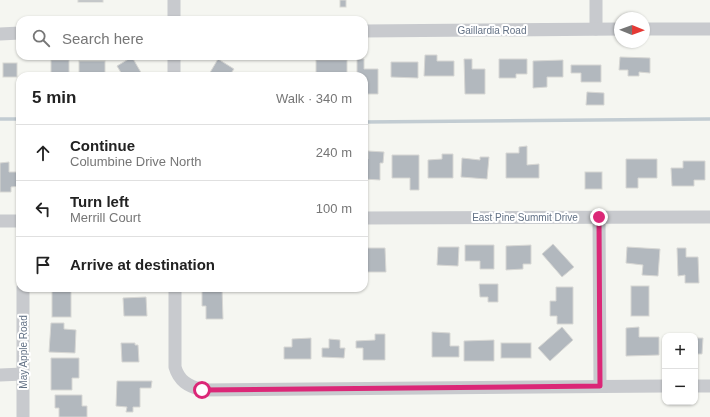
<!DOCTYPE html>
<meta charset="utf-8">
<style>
:root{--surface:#fff;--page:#f2f2f2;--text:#222;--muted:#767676;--line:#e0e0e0}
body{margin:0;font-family:Helvetica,sans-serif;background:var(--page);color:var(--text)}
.controls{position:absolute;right:12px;bottom:12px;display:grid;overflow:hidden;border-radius:8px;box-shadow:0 1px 3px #0004}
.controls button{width:36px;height:36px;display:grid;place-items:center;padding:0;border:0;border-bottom:1px solid var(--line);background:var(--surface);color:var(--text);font:20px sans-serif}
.compass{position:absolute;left:614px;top:12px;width:36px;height:36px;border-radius:50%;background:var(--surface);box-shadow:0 1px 3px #0004;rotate:91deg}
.stop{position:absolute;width:12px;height:12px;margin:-9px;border:3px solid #db2777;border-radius:50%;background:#fff}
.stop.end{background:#db2777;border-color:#fff;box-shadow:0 1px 4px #0008}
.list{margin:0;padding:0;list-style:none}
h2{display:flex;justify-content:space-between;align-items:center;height:52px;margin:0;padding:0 16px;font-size:17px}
h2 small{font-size:13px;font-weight:400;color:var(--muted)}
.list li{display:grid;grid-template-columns:26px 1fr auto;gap:12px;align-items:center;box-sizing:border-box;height:56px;padding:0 16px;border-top:1px solid var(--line)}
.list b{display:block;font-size:15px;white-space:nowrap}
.list p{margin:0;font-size:13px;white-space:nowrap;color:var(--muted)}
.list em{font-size:13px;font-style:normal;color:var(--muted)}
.icon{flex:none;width:22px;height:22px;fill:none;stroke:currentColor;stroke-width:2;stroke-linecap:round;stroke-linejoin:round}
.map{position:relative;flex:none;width:710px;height:417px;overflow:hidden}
.search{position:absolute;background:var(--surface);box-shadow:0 1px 3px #0004;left:16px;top:16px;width:352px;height:44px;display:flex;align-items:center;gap:10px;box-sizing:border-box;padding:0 14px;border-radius:12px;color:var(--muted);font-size:15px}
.panel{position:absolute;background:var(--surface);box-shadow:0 1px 3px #0004;left:16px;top:72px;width:352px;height:220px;border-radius:12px}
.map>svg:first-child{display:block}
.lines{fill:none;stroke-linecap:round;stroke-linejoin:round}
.stream{stroke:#c2ccd2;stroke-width:3.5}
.building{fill:#b2b8be;stroke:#d7d7d4}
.street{stroke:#c8cace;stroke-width:13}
.route{stroke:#db2777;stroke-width:5}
.labels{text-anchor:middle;stroke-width:4;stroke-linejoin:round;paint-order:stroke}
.street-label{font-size:10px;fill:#627185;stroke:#fff}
</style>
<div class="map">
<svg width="710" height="417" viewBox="0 0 710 417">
<rect width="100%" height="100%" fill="#f5f6f1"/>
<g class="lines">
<g class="stream">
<path d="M 0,119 L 20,119"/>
<path d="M 364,122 L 710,119"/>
</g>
</g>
<g class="building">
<rect x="78" y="0" width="25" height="2"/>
<rect x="340" y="0" width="6" height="7"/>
<path d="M 425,55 L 437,55 L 437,61 L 454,61 L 454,76 L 424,76 Z"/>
<path d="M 132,57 L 143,76 L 123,76 L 117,66 Z"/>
<path d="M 620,57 L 650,58 L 650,73 L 639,72 L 639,76 L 628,76 L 628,70 L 619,70 Z"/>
<path d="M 218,59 L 234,69 L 229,76 L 208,76 Z"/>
<path d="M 357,59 L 364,59 L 364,69 L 378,69 L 378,94 L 364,94 L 364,76 L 357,76 Z"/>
<path d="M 464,59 L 472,59 L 472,69 L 485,69 L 485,94 L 465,94 Z"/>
<path d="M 499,59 L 527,59 L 527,74 L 516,74 L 516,78 L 499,78 Z"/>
<rect x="51" y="60" width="18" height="16"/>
<rect x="316" y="60" width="31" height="16"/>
<path d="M 563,60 L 563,77 L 547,77 L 547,87 L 533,88 L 533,61 Z"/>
<rect x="79" y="61" width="26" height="15"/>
<path d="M 391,62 L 418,62 L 418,78 L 391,77 Z"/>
<rect x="3" y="63" width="14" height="14"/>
<path d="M 571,65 L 601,65 L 601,82 L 581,82 L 581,73 L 571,73 Z"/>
<path d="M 587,92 L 604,93 L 604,105 L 586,105 Z"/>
<path d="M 527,146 L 527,165 L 539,164 L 539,178 L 506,178 L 506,153 L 519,153 L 519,147 Z"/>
<path d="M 368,151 L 384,152 L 383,163 L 380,163 L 380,180 L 364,179 L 364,159 L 368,159 Z"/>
<path d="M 442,154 L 453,154 L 453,178 L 428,178 L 428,160 L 442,159 Z"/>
<path d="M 392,155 L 419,155 L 419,190 L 410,190 L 410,178 L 392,178 Z"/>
<path d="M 480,157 L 489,157 L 487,179 L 461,177 L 462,158 L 480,160 Z"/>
<path d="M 626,159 L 657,159 L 657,178 L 638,178 L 638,188 L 626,188 Z"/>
<path d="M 683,161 L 705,161 L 705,180 L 694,180 L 694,186 L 672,186 L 671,168 L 683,168 Z"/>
<path d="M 9,162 L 9,172 L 20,172 L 20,186 L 11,187 L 11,192 L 0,192 L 0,163 Z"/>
<rect x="585" y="172" width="17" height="17"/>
<path d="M 553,244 L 574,267 L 562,277 L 542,254 Z"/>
<path d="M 465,245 L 494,245 L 494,269 L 480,269 L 480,261 L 465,261 Z"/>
<path d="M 531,245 L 531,264 L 523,264 L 523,269 L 506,270 L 506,246 Z"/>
<path d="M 438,247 L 459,247 L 458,266 L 437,265 Z"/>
<path d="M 627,247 L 660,249 L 658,276 L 642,275 L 643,265 L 626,263 Z"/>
<path d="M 364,248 L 385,248 L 386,272 L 364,272 Z"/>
<path d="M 677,248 L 686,248 L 686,257 L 698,257 L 699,283 L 685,283 L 685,275 L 678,276 Z"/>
<path d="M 479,284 L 498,284 L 498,302 L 488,302 L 488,297 L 480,297 Z"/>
<rect x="631" y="286" width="18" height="30"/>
<path d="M 556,287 L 573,287 L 573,324 L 557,324 L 557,316 L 550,316 L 550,301 L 556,301 Z"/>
<rect x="52" y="288" width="19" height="29"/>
<path d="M 202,288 L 222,288 L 223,319 L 206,319 L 206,306 L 202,306 Z"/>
<path d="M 146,297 L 147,316 L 124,316 L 123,298 Z"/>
<path d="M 51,323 L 64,323 L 64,329 L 76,330 L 75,353 L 49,352 Z"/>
<path d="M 562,327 L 573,340 L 550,361 L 538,348 Z"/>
<path d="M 639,327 L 639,337 L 659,337 L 659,355 L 626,356 L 626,328 Z"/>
<path d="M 432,332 L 450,333 L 450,346 L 459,346 L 459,357 L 432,357 Z"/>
<path d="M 375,334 L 385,334 L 385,360 L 363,360 L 363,348 L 356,348 L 356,341 L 375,340 Z"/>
<path d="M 311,338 L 311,359 L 284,359 L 284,347 L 292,347 L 292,339 Z"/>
<path d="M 695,338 L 703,338 L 702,354 L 695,354 Z"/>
<path d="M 329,339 L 340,340 L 340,348 L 345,348 L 344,358 L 322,357 L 322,348 L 329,348 Z"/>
<path d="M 494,340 L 494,361 L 464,361 L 464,341 Z"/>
<path d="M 121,343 L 135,343 L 135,345 L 138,345 L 139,362 L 122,362 Z"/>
<rect x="501" y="343" width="30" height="15"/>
<path d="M 51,358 L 79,358 L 79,378 L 72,378 L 72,390 L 51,390 Z"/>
<path d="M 117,381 L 152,381 L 151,388 L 140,388 L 140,407 L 133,407 L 133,412 L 126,412 L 127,407 L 116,406 Z"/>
<path d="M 55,395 L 82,395 L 82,406 L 87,406 L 87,417 L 59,417 L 59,408 L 55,408 Z"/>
</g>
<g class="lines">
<g class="street">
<path d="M 174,0 L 174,20"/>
<path d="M 596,0 L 596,29"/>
<path d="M 644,29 L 710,29"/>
<path d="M 364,31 L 620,29"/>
<path d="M 0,34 L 20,33"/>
<path d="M 174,56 L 174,76"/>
<path d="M 599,217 L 600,386"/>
<path d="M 364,218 L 710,217"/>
<path d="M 0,221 L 20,221"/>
<path d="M 175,288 L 175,367 C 179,381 188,386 202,390 L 665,386"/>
<path d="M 0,375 L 23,374"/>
<path d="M 695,386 L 710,386"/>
<path d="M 23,417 L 23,288"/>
</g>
</g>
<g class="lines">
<path class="route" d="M 202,390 L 600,386 L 599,217"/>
</g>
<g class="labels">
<g class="street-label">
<text x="492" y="34">Gaillardia Road</text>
<text x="525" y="221">East Pine Summit Drive</text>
<text transform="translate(23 352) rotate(-90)" y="4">May Apple Road</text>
</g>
</g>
</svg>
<div class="controls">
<button>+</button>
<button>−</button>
</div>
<svg class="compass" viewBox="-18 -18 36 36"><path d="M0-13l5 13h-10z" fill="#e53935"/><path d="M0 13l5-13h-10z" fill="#767676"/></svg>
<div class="stop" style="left:202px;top:390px"></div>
<div class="stop end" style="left:599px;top:217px"></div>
<div class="search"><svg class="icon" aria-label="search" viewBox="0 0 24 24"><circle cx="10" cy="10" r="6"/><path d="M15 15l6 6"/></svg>Search here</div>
<section class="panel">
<h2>5 min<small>Walk · 340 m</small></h2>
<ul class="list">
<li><svg class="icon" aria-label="ahead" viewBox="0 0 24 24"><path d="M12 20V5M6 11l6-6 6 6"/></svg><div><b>Continue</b><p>Columbine Drive North</p></div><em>240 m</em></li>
<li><svg class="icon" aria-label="left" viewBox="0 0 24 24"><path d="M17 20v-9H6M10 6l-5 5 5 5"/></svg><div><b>Turn left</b><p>Merrill Court</p></div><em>100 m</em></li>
<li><svg class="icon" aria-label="arrive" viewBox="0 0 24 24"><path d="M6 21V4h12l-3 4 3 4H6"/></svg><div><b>Arrive at destination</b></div></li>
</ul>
</section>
</div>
